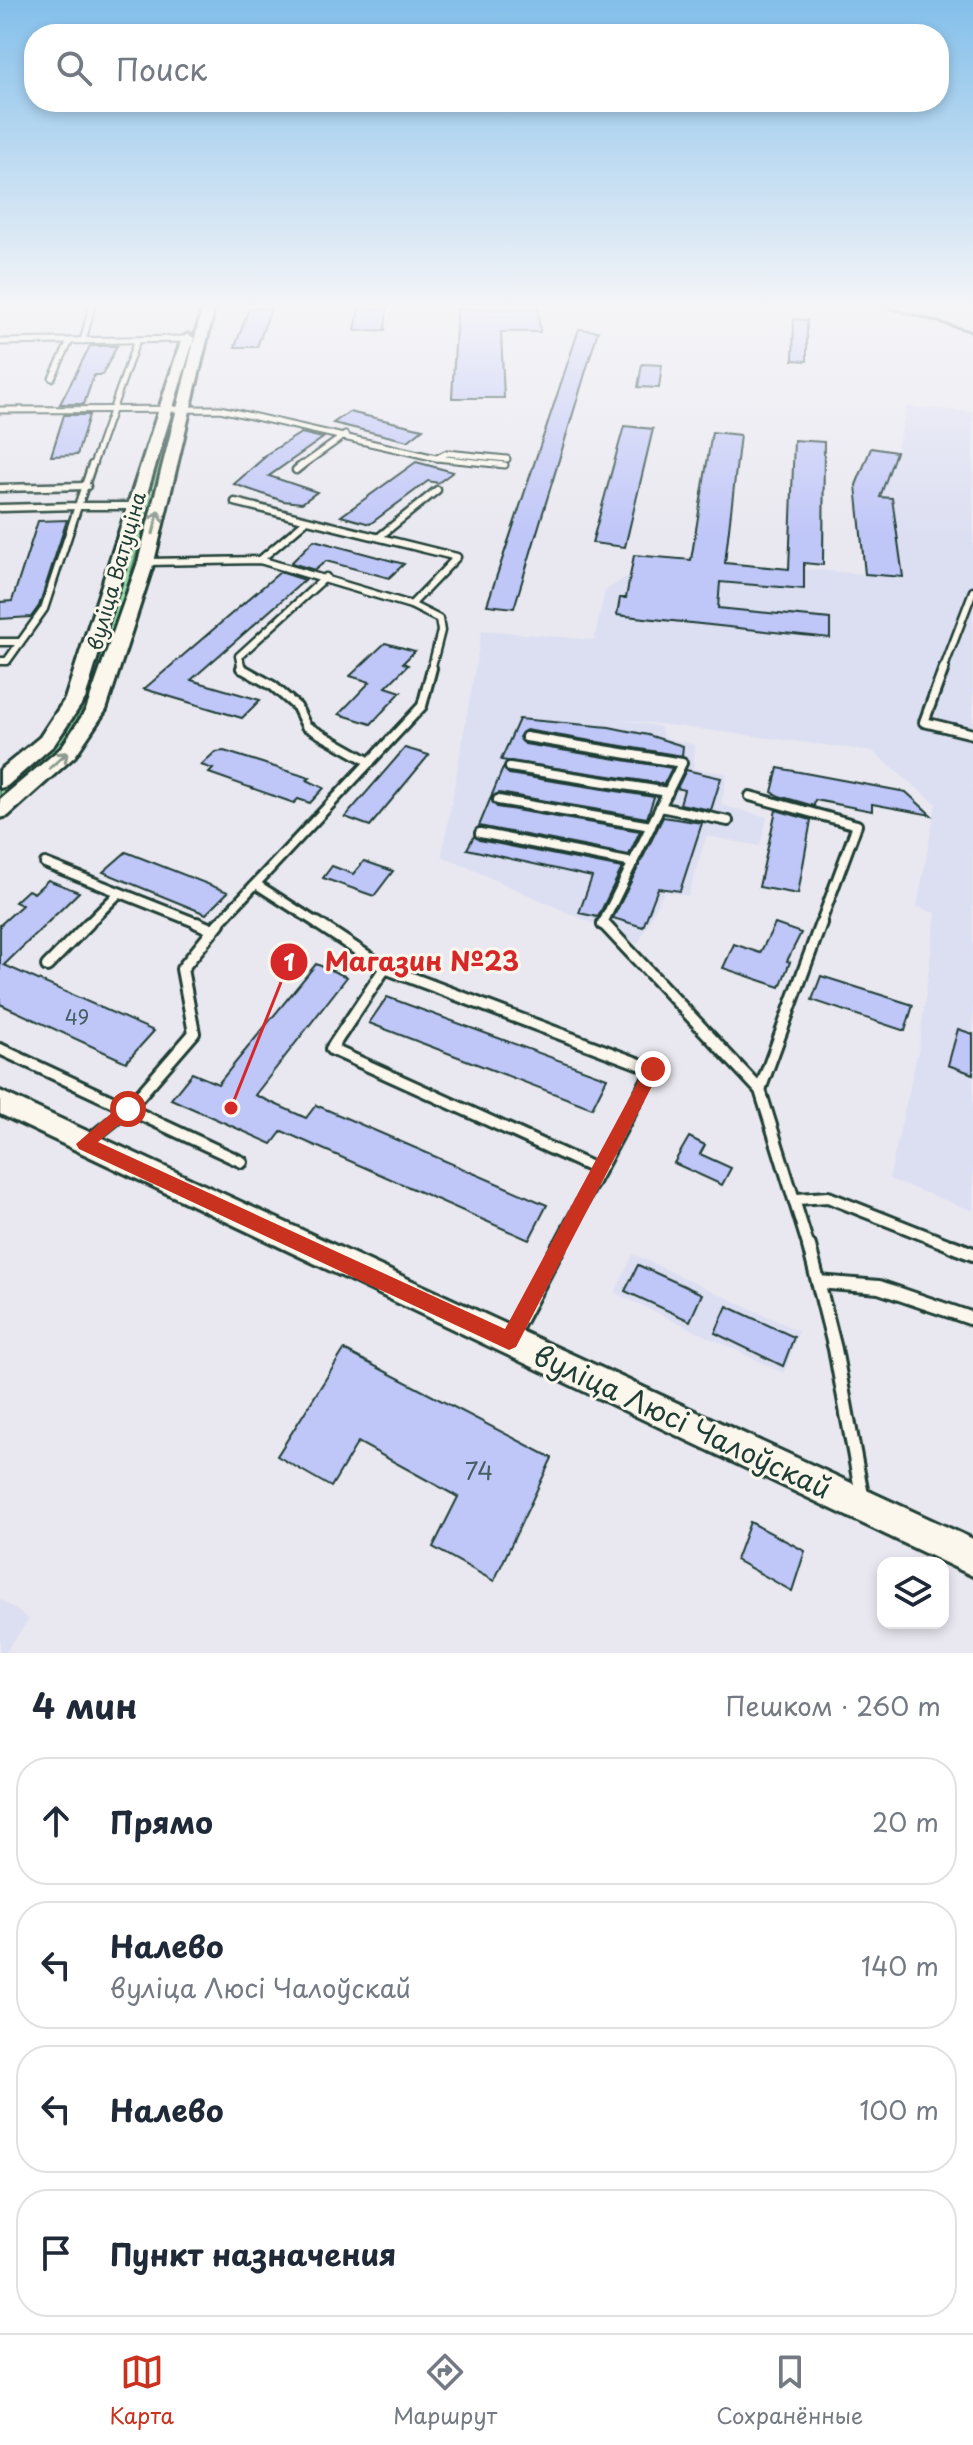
<!DOCTYPE html>
<html lang="ru">
<meta charset="utf-8">
<style>
:root{--surface:#fff;--page:#f6f6f7;--text:#1f2937;--muted:#747a83;--line:#e0e1e3;--accent:#c8321e}
body{margin:0;font-family:"Playpen Sans",sans-serif;background:var(--page);color:var(--text)}
.controls{position:absolute;right:24px;bottom:24px;display:grid;overflow:hidden;border-radius:16px;box-shadow:0 4px 12px #0003}
.controls button{width:72px;height:72px;display:grid;place-items:center;padding:0;border:0;border-bottom:2px solid var(--line);background:var(--surface);color:var(--text);font:40px sans-serif}
.stop{position:absolute;width:24px;height:24px;margin:-18px;border:6px solid #c8321e;border-radius:50%;background:#fff}
.stop.end{background:#c8321e;border-color:#fff;box-shadow:0 2px 8px #0008}
.list{margin:0;padding:0;list-style:none}
h2{display:flex;justify-content:space-between;align-items:center;height:104px;margin:0;padding:0 32px;font-size:34px}
h2 small{font-size:26px;font-weight:400;color:var(--muted)}
.list li{display:grid;grid-template-columns:52px 1fr auto;gap:24px;align-items:center;box-sizing:border-box;height:128px;margin:0 16px 16px;padding:0 16px;border:2px solid var(--line);border-radius:32px}
.list b{display:block;font-size:30px;white-space:nowrap}
.list p{margin:0;font-size:26px;white-space:nowrap;color:var(--muted)}
.list em{font-size:26px;font-style:normal;color:var(--muted)}
.icon{flex:none;width:44px;height:44px;fill:none;stroke:currentColor;stroke-width:2;stroke-linecap:round;stroke-linejoin:round}
.map{position:relative;flex:none;width:973px;height:1653px;overflow:hidden}
.search{position:absolute;background:var(--surface);box-shadow:0 4px 12px #0003;left:24px;right:24px;top:24px;height:88px;display:flex;align-items:center;gap:20px;box-sizing:border-box;padding:0 28px;border-radius:32px;color:var(--muted);font-size:30px}
.sheet{height:680px;background:var(--surface)}
nav{display:flex;justify-content:space-around;align-items:center;box-sizing:border-box;height:112px;border-top:2px solid var(--line);background:var(--surface);font-size:22px;color:var(--muted)}
nav a{display:grid;justify-items:center;gap:4px}
nav .on{color:var(--accent)}
.map>svg:first-child{display:block}
.built{fill:#dcdef2}
.green{fill:#97ddaa;stroke:#5b8d6f;stroke-width:2}
.building{fill:#bfc6f8;stroke:#1f3d34;stroke-width:2}
.lines{fill:none;stroke-linecap:round;stroke-linejoin:round}
.lane-far4-casing{stroke:#1f3d34;stroke-width:9}
.lane-far3-casing{stroke:#1f3d34;stroke-width:11}
.lane-far2-casing{stroke:#1f3d34;stroke-width:14}
.lane-far1-casing{stroke:#1f3d34;stroke-width:16}
.lane-casing{stroke:#1f3d34;stroke-width:18}
.secondary-casing{stroke:#1f3d34;stroke-width:6}
.lane-far4{stroke:#fbf7ec;stroke-width:5}
.lane-far3{stroke:#fbf7ec;stroke-width:6}
.lane-far2{stroke:#fbf7ec;stroke-width:8}
.lane-far1{stroke:#fbf7ec;stroke-width:10}
.lane{stroke:#fbf7ec;stroke-width:12}
.secondary{fill:#fbf7ec;fill-rule:evenodd}
.rail{stroke:#1f3d34;stroke-width:3}
.oneway{stroke:#8d9a90}
.route{fill:#c8321e}
.labels{text-anchor:middle;stroke-width:6;stroke-linejoin:round;paint-order:stroke}
.far-street-label{font-size:20px;fill:#1f3d34;stroke:#fbf7ec}
.number-label{font-size:20px;fill:#475f65}
.near-number-label{font-size:24px;fill:#475f65}
.near-street-label{font-size:28px;fill:#1f3d34;stroke:#fbf7ec}
.leader{fill:none;stroke:#d62828;stroke-width:3}
.callout-dot{fill:#d62828;stroke:#fbf7ec;stroke-width:3}
.mark-label{font-size:24px;text-anchor:middle;font-weight:bold;fill:#fff}
.callout-label{font-size:26px;text-anchor:middle;font-weight:bold;fill:#d62828;stroke:#fbf7ec;stroke-width:6;stroke-linejoin:round;paint-order:stroke}
</style>
<div class="map">
<svg width="973" height="1653" viewBox="0 0 973 1653">
<rect width="100%" height="100%" fill="#e9e8f0"/>
<filter id="ink" filterUnits="userSpaceOnUse"><feTurbulence type="fractalNoise" baseFrequency=".0125" numOctaves="2"/><feDisplacementMap in="SourceGraphic" scale="16" xChannelSelector="R" yChannelSelector="G"/><feConvolveMatrix kernelMatrix="1 2 1 2 8 2 1 2 1" color-interpolation-filters="sRGB"/></filter>
<g filter="url(#ink)">
<g class="built">
<path d="M 907,407 L 973,412 L 973,1211 L 889,1179 L 919,1047 L 936,913 L 917,907 L 936,804 L 872,751 L 619,719 L 661,727 L 663,737 L 695,745 L 693,769 L 727,773 L 721,805 L 767,817 L 760,846 L 706,836 L 688,896 L 664,891 L 638,944 L 442,856 L 482,630 L 594,640 L 605,591 L 631,574 L 634,555 L 864,574 L 856,484 L 871,448 L 896,452 Z"/>
<path d="M 633,1254 L 799,1331 L 784,1373 L 615,1293 Z"/>
<path d="M 0,1599 L 29,1619 L 5,1653 L 0,1653 Z"/>
</g>
<path class="green" d="M 201,306 L 205,306 L 198,337 L 102,675 L 65,743 L 0,799 L 0,790 L 58,740 L 94,675 Z"/>
<g class="building">
<path d="M 249,308 L 271,308 L 257,347 L 235,347 Z"/>
<path d="M 359,308 L 387,308 L 385,330 L 355,331 Z"/>
<path d="M 457,309 L 538,309 L 540,332 L 501,332 L 504,398 L 452,398 Z"/>
<path d="M 794,319 L 807,320 L 807,361 L 793,360 Z"/>
<path d="M 579,329 L 598,331 L 514,608 L 487,605 Z"/>
<path d="M 90,346 L 117,346 L 102,375 L 94,375 L 84,404 L 60,404 Z"/>
<path d="M 642,364 L 662,365 L 659,388 L 638,387 Z"/>
<path d="M 349,412 L 423,429 L 408,441 L 333,423 Z"/>
<path d="M 64,415 L 89,415 L 77,455 L 51,456 Z"/>
<path d="M 624,426 L 653,429 L 625,547 L 592,543 Z"/>
<path d="M 712,432 L 740,435 L 725,563 L 789,569 L 794,440 L 824,442 L 823,565 L 804,563 L 804,589 L 720,582 L 718,608 L 830,619 L 830,638 L 617,615 L 620,598 L 626,598 L 634,555 L 691,560 Z"/>
<path d="M 301,433 L 323,438 L 269,476 L 317,492 L 302,503 L 283,501 L 234,484 L 265,457 L 262,457 Z"/>
<path d="M 871,448 L 896,452 L 880,497 L 892,498 L 903,577 L 865,574 L 856,485 Z"/>
<path d="M 416,462 L 453,472 L 438,483 L 428,481 L 370,524 L 341,516 Z"/>
<path d="M 67,520 L 39,606 L 31,617 L 0,619 L 0,602 L 12,601 L 38,521 Z"/>
<path d="M 314,540 L 404,564 L 389,578 L 326,561 L 315,570 L 291,563 Z"/>
<path d="M 280,572 L 305,580 L 191,680 L 260,700 L 242,718 L 144,689 Z"/>
<path d="M 385,643 L 415,651 L 403,663 L 408,665 L 386,687 L 401,692 L 371,724 L 339,714 L 370,682 L 350,676 Z"/>
<path d="M 519,719 L 609,727 L 648,735 L 683,746 L 682,756 L 526,730 L 519,737 L 525,744 L 672,768 L 664,784 L 501,760 Z"/>
<path d="M 405,748 L 429,755 L 370,826 L 345,817 Z"/>
<path d="M 224,751 L 310,778 L 307,780 L 324,788 L 310,803 L 298,799 L 294,803 L 209,773 L 213,769 L 201,765 L 215,752 Z"/>
<path d="M 503,768 L 509,774 L 654,797 L 647,818 L 499,793 L 491,798 L 497,807 L 640,831 L 629,855 L 479,826 Z"/>
<path d="M 778,768 L 906,792 L 931,815 L 872,804 L 872,811 L 815,800 L 814,806 L 779,796 L 772,792 Z"/>
<path d="M 686,770 L 721,778 L 711,810 L 680,804 L 684,790 L 677,788 Z"/>
<path d="M 776,810 L 811,820 L 798,894 L 759,887 Z"/>
<path d="M 663,817 L 702,823 L 680,891 L 658,888 L 643,927 L 613,918 Z"/>
<path d="M 474,836 L 479,840 L 622,868 L 598,917 L 579,913 L 592,877 L 467,849 Z"/>
<path d="M 126,852 L 228,892 L 206,914 L 103,872 Z"/>
<path d="M 364,861 L 393,871 L 374,896 L 323,878 L 332,866 L 353,874 Z"/>
<path d="M 48,880 L 79,892 L 4,965 L 154,1031 L 126,1062 L 0,1004 L 0,925 L 22,905 L 15,902 L 28,890 L 34,893 Z"/>
<path d="M 775,924 L 801,933 L 787,961 L 790,962 L 780,987 L 723,968 L 734,944 L 760,953 Z"/>
<path d="M 316,964 L 347,977 L 255,1095 L 306,1118 L 316,1105 L 547,1205 L 529,1240 L 282,1131 L 272,1144 L 171,1099 L 192,1073 L 218,1084 Z"/>
<path d="M 821,976 L 913,1005 L 905,1031 L 812,1000 Z"/>
<path d="M 387,997 L 607,1078 L 592,1108 L 369,1023 Z"/>
<path d="M 958,1029 L 973,1034 L 973,1074 L 948,1065 Z"/>
<path d="M 689,1137 L 705,1145 L 700,1154 L 731,1168 L 722,1185 L 674,1163 Z"/>
<path d="M 638,1265 L 702,1294 L 690,1321 L 625,1291 Z"/>
<path d="M 727,1306 L 794,1337 L 783,1366 L 715,1333 Z"/>
<path d="M 344,1350 L 552,1458 L 494,1581 L 433,1547 L 458,1497 L 358,1442 L 331,1487 L 277,1456 Z"/>
<path d="M 750,1522 L 805,1551 L 792,1591 L 736,1560 Z"/>
</g>
<g class="lines">
<g class="lane-far4-casing">
<g id="lane-far4">
<path d="M 83,341 L 92,306"/>
<path d="M 0,342 L 187,339"/>
<path d="M 52,378 L 70,341"/>
<path d="M 0,410 L 220,409 L 436,458 L 505,465"/>
<path d="M 437,458 L 447,453 L 507,459"/>
<path d="M 92,467 L 137,340"/>
<path d="M 300,467 L 345,435"/>
</g>
</g>
<g class="lane-far3-casing">
<g id="lane-far3">
<path d="M 296,470 L 302,465"/>
<path d="M 0,488 L 87,486"/>
<path d="M 235,502 L 457,557 L 411,605 L 439,619 L 441,631 L 431,670"/>
<path d="M 0,508 L 78,506 L 92,465"/>
<path d="M 379,537 L 437,490"/>
<path d="M 260,560 L 306,521"/>
<path d="M 147,562 L 260,560 L 411,605"/>
<path d="M 0,642 L 20,642"/>
<path d="M 0,661 L 7,661 L 44,609 L 78,506 L 135,506"/>
<path d="M 242,670 L 239,656 L 326,577"/>
<path d="M 943,670 L 973,591"/>
</g>
</g>
<g class="lane-far2-casing">
<g id="lane-far2">
<path d="M 241,668 L 273,686 L 297,707 L 306,726 L 370,762"/>
<path d="M 944,668 L 924,722 L 973,734"/>
<path d="M 526,737 L 682,763 L 602,925"/>
<path d="M 510,767 L 668,792"/>
<path d="M 750,796 L 857,825 L 820,925"/>
<path d="M 498,800 L 651,826"/>
<path d="M 660,807 L 728,821"/>
<path d="M 480,833 L 633,863"/>
<path d="M 45,863 L 202,925"/>
<path d="M 256,884 L 320,925"/>
<path d="M 87,925 L 119,893"/>
<path d="M 217,925 L 422,706 L 432,668"/>
</g>
</g>
<g class="lane-far1-casing">
<g id="lane-far1">
<path d="M 197,923 L 213,930"/>
<path d="M 317,923 L 385,968 L 331,1049 L 598,1170"/>
<path d="M 603,923 L 760,1090 L 809,1248"/>
<path d="M 47,966 L 89,923"/>
<path d="M 385,968 L 653,1069 L 558,1248"/>
<path d="M 0,1049 L 242,1162"/>
<path d="M 760,1090 L 821,923"/>
<path d="M 88,1141 L 128,1109 L 194,1033 L 182,969 L 219,923"/>
<path d="M 797,1199 L 828,1197 L 957,1248"/>
</g>
</g>
<g class="lane-casing">
<g id="lane">
<path d="M 809,1246 L 835,1349 L 862,1495"/>
<path d="M 952,1246 L 973,1254"/>
<path d="M 818,1282 L 879,1287 L 973,1319"/>
<path d="M 512,1335 L 559,1246"/>
</g>
</g>
<g class="secondary-casing">
<g id="secondary">
<path d="M 203,306 L 215,306 L 154,562 L 106,710 L 75,756 L 8,816 L 0,818 L 0,799 L 61,748 L 86,710 L 138,562 Z"/>
<path d="M 188,334 L 194,338 L 85,699 L 54,745 L 7,786 L 0,788 L 0,770 L 40,737 L 65,699 L 182,338 Z"/>
<path d="M 0,1091 L 973,1539 L 973,1576 L 0,1114 Z"/>
</g>
</g>
<use href="#lane-far4" class="lane-far4"/>
<use href="#lane-far3" class="lane-far3"/>
<use href="#lane-far2" class="lane-far2"/>
<use href="#lane-far1" class="lane-far1"/>
<use href="#lane" class="lane"/>
<use href="#secondary" class="secondary"/>
<path class="rail" d="M 882,306 L 973,332"/>
</g>
<defs><path id="oneway-shaft" d="M-6 0H5M1.5-3L5.5 0L1.5 3" fill="none" stroke-width="1.6" stroke-linecap="round" stroke-linejoin="round" transform="scale(2)"/></defs>
<g class="oneway">
<use href="#oneway-shaft" transform="translate(156 522) rotate(-76)"/>
<use href="#oneway-shaft" transform="translate(59 760) rotate(-42)"/>
</g>
</g>
<linearGradient id="sky" x2="0" y2="1"><stop stop-color="#83bfea"/><stop offset="0.57" stop-color="#f5f5f8"/><stop offset="1" stop-color="#f5f5f8" stop-opacity="0"/></linearGradient>
<rect width="973" height="537" fill="url(#sky)"/>
<path class="route" d="M 653,1063 L 661,1069 L 516,1347 L 509,1350 L 79,1149 L 76,1144 L 122,1104 L 133,1104 L 133,1113 L 98,1142 L 505,1329 L 647,1065 Z"/>
<g class="labels">
<g class="far-street-label">
<text transform="translate(117 571) rotate(-74)" y="7">вуліца Ватуціна</text>
</g>
<g class="number-label">
<text x="77" y="1025">49</text>
</g>
<g class="near-number-label">
<text x="479" y="1480">74</text>
</g>
<g class="near-street-label">
<text transform="translate(682 1422) rotate(25)" y="10">вуліца Люсі Чалоўскай</text>
</g>
</g>
<path class="leader" d="M231 1108L289 962"/>
<g class="callout-dot">
<circle cx="231" cy="1108" r="8"/>
<circle cx="289" cy="962" r="20"/>
</g>
<g class="mark-label">
<text x="289" y="971">1</text>
</g>
<g class="callout-label">
<text x="422" y="971">Магазин №23</text>
</g>
</svg>
<div class="controls">
<button><svg class="icon" aria-label="layers" viewBox="0 0 24 24"><path d="M12 4l9 5-9 5-9-5zM3 14l9 5 9-5"/></svg></button>
</div>
<div class="stop" style="left:128px;top:1109px"></div>
<div class="stop end" style="left:653px;top:1069px"></div>
<div class="search"><svg class="icon" aria-label="search" viewBox="0 0 24 24"><circle cx="10" cy="10" r="6"/><path d="M15 15l6 6"/></svg>Поиск</div>
</div>
<section class="sheet">
<h2>4 мин<small>Пешком · 260 m</small></h2>
<ul class="list">
<li><svg class="icon" aria-label="ahead" viewBox="0 0 24 24"><path d="M12 20V5M6 11l6-6 6 6"/></svg><div><b>Прямо</b></div><em>20 m</em></li>
<li><svg class="icon" aria-label="left" viewBox="0 0 24 24"><path d="M17 20v-9H6M10 6l-5 5 5 5"/></svg><div><b>Налево</b><p>вуліца Люсі Чалоўскай</p></div><em>140 m</em></li>
<li><svg class="icon" aria-label="left" viewBox="0 0 24 24"><path d="M17 20v-9H6M10 6l-5 5 5 5"/></svg><div><b>Налево</b></div><em>100 m</em></li>
<li><svg class="icon" aria-label="arrive" viewBox="0 0 24 24"><path d="M6 21V4h12l-3 4 3 4H6"/></svg><div><b>Пункт назначения</b></div></li>
</ul>
</section>
<nav>
<a class="on"><svg class="icon" aria-label="map" viewBox="0 0 24 24"><path d="M3 6l6-2 6 2 6-2v14l-6 2-6-2-6 2zM9 4v14M15 6v14"/></svg>Карта</a>
<a><svg class="icon" aria-label="directions" viewBox="0 0 24 24"><path d="M12 3l9 9-9 9-9-9zM9 14v-3h6M13 9l2 2-2 2"/></svg>Маршрут</a>
<a><svg class="icon" aria-label="saved" viewBox="0 0 24 24"><path d="M7 4h10v16l-5-4-5 4z"/></svg>Сохранённые</a>
</nav>
